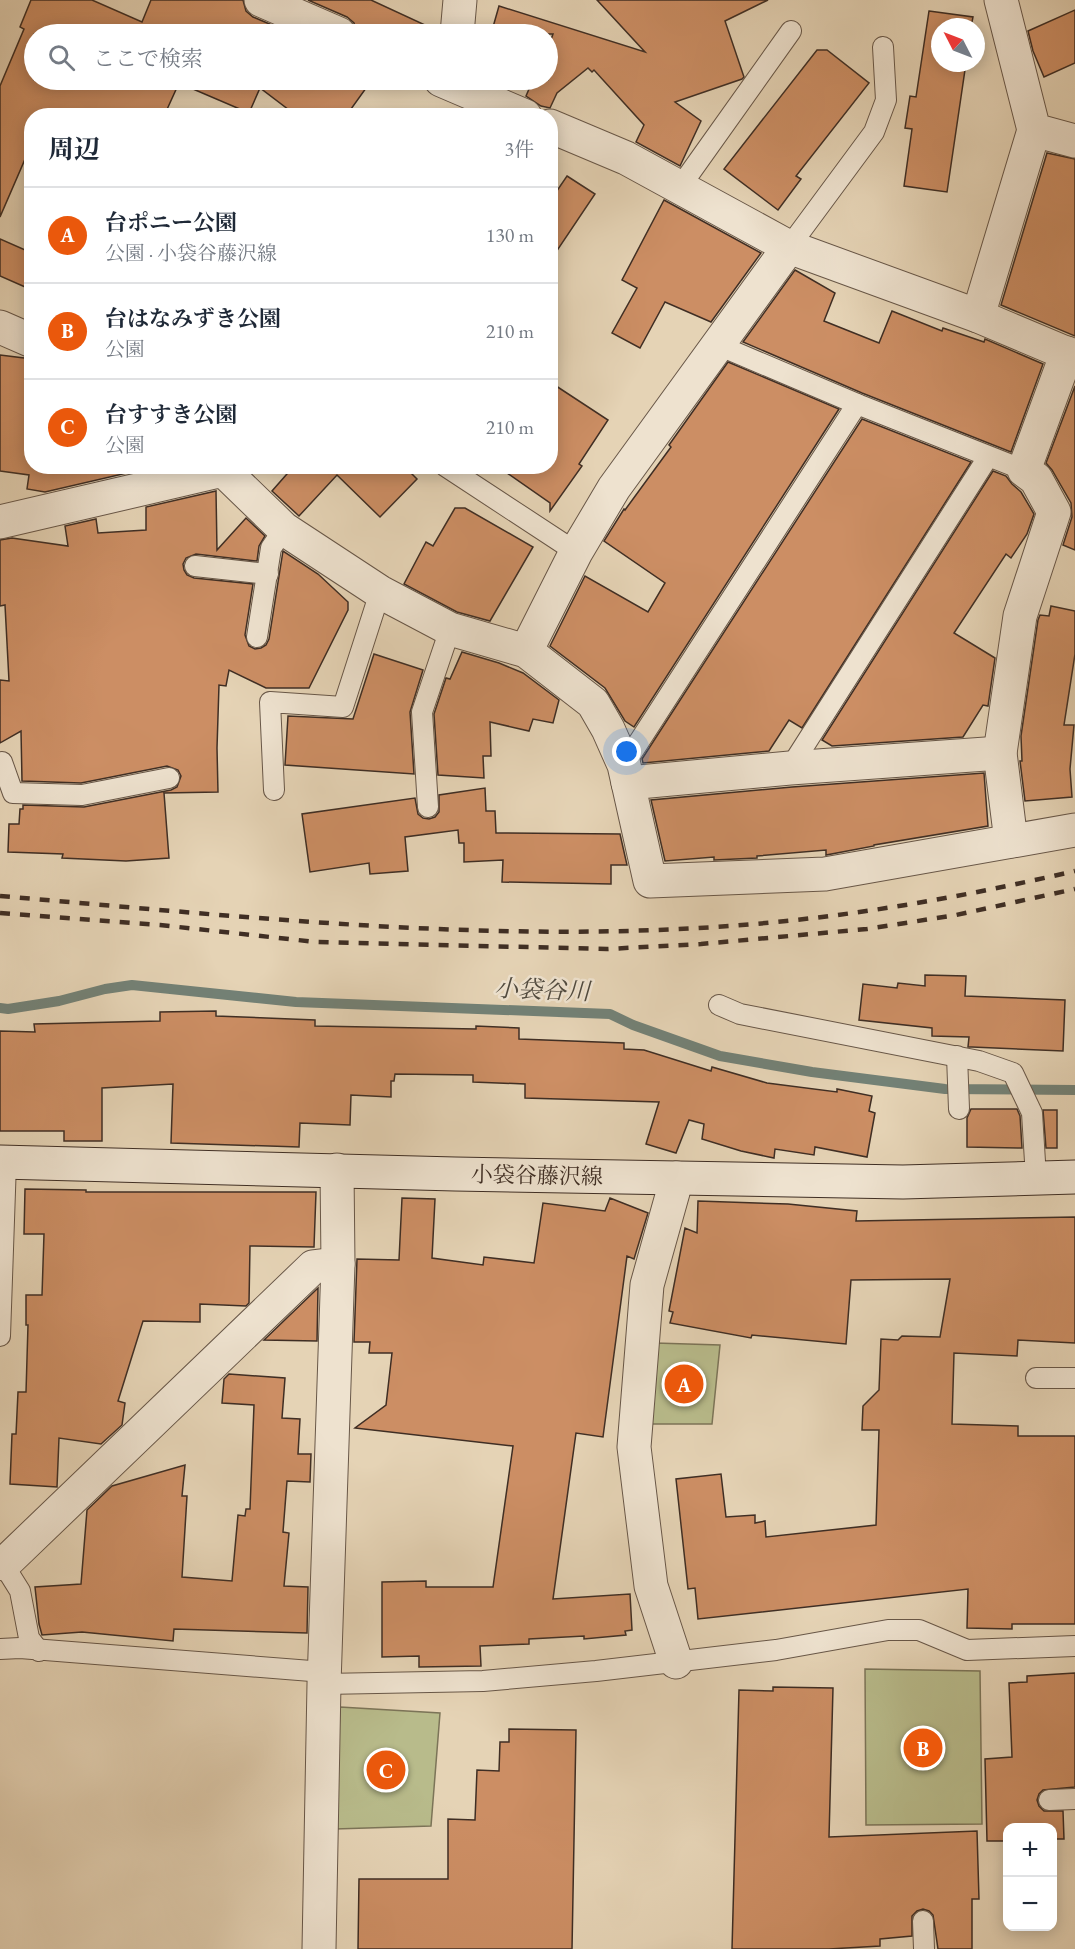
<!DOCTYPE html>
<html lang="ja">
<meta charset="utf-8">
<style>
:root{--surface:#fff;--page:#f6f6f7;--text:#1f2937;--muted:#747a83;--line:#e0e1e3;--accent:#ea580c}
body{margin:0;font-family:"EB Garamond","Noto Serif JP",serif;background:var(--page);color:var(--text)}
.controls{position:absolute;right:18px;bottom:18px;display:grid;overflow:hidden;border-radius:12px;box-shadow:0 3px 15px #0003}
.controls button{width:54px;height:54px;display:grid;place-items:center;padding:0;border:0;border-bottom:2px solid var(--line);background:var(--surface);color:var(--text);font:30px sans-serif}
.compass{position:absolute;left:931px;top:18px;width:54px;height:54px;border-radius:50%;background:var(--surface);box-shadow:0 3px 15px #0003;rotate:312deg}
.you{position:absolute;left:627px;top:752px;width:21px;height:21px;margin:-15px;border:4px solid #fff;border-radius:50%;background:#1a73e8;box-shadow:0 0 0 9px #1a73e833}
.badge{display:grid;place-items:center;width:39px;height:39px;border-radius:50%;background:var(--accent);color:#fff;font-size:20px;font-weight:700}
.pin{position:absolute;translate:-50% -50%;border:3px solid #fff;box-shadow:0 2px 6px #0006}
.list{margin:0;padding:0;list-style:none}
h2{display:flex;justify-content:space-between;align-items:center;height:78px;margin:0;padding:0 24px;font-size:26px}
h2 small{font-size:20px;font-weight:400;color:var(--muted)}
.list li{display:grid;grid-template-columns:39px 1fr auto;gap:18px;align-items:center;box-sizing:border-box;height:96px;padding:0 24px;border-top:2px solid var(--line)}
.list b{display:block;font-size:22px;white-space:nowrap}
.list p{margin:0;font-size:20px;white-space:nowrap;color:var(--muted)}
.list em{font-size:20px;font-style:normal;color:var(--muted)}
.icon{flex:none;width:33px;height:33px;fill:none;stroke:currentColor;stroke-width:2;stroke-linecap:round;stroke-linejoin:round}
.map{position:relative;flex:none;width:1075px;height:1949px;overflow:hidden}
.search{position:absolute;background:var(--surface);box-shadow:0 3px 15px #0003;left:24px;top:24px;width:534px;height:66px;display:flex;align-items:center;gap:15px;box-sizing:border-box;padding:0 21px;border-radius:33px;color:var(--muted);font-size:22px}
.panel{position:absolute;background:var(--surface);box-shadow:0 3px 15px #0003;left:24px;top:108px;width:534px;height:366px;border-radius:24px}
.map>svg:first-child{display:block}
.green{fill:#b8bb8b;stroke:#7c7458;stroke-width:1.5}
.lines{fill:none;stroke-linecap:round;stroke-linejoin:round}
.stream{stroke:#738176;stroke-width:10}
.building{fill:#cc8e64;stroke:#3f2e24;stroke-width:1.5}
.lane-casing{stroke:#685748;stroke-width:22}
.street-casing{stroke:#685748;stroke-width:35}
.secondary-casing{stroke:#3f2e24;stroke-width:35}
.lane{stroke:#eee2cf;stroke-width:20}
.street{stroke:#eee2cf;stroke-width:33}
.secondary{stroke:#eee2cf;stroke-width:33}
.rail{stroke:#3f2e24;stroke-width:4.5;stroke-dasharray:10 10;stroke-linecap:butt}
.labels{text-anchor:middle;stroke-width:5;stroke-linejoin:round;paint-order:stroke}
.street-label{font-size:22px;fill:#3f2e24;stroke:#eee2cf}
.water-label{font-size:24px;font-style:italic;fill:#504a3f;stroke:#eee2cf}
</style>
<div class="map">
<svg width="1075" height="1949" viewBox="0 0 1075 1949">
<rect width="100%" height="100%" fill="#e5d3b5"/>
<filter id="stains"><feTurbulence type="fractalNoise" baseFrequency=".00333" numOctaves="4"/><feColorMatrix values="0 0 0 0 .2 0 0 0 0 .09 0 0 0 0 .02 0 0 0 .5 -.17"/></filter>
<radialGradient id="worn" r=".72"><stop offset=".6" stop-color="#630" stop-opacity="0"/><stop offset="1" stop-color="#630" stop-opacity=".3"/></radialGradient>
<g class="green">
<path d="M 655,1343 L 720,1345 L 712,1424 L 650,1424 Z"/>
<path d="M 865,1669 L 980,1671 L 982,1824 L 866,1825 Z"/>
<path d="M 340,1707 L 440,1713 L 431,1826 L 335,1829 Z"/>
</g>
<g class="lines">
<path class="stream" d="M 0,1008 L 8,1009 L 59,1001 L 105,989 L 132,985 L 296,1002 L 610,1014 L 633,1025 L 720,1056 L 812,1072 L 945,1089 L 1075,1090"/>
</g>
<g class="building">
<path d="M 31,0 L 92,0 L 142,22 L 151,0 L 243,0 L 246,11 L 253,17 L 293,34 L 34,34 L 34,80 L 363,80 L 369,84 L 346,116 L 297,116 L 260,88 L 249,113 L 179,83 L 164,116 L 32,116 L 32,143 L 0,217 L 0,86 L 24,29 L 20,27 Z"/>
<path d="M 308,0 L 371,0 L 438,31 L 439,34 L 357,34 L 354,23 L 347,17 Z"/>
<path d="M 597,0 L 768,0 L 725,21 L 744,77 L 742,79 L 675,102 L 701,121 L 680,166 L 636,142 L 644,125 L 594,70 L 592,72 L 588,68 L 557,93 L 550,108 L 541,106 L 526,96 L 533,80 L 548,80 L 548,48 L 553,34 L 491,34 L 499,6 L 645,52 Z"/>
<path d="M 1075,10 L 1075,63 L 1044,77 L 1033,51 L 1028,31 Z"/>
<path d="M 929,11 L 973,17 L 971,27 L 940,27 L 940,63 L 966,63 L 947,192 L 904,186 L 912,129 L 905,128 L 910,96 L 916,97 Z"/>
<path d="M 817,50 L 827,50 L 869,83 L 796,176 L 801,179 L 778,210 L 724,169 Z"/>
<path d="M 1047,153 L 1075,159 L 1075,336 L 1001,305 Z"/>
<path d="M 567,176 L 595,194 L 550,261 L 550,201 Z"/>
<path d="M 664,200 L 761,253 L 711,322 L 665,302 L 640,348 L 612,333 L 637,288 L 622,280 Z"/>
<path d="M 0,239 L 32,253 L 32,290 L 0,276 Z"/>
<path d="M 795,270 L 835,293 L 824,321 L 879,343 L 892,311 L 942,331 L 943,328 L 984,342 L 985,339 L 1043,364 L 1011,452 L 862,393 L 743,342 Z"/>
<path d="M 0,355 L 32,359 L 32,466 L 140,466 L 140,470 L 45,492 L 27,489 L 29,475 L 0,471 Z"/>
<path d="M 728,362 L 839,409 L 634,727 L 625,721 L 605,688 L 550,646 L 585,576 L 648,612 L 665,583 L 604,541 L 624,509 L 625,510 L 671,447 L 669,445 Z"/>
<path d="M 550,382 L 608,420 L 579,464 L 582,466 L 550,511 L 550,503 L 497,466 L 550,466 Z"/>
<path d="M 1075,386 L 1075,550 L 1063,545 L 1072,517 L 1071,503 L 1052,470 L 1046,463 Z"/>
<path d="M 862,419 L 971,462 L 802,728 L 789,720 L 769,751 L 643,763 L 642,759 Z"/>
<path d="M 294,466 L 404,466 L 417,479 L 380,517 L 337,475 L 299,516 L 272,491 Z"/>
<path d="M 993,471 L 1006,476 L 1012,484 L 1021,492 L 1034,514 L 1027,534 L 1011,558 L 1006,554 L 954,633 L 995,658 L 988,706 L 983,705 L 963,737 L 832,746 L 822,740 Z"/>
<path d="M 216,491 L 217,550 L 246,518 L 265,536 L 259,546 L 257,561 L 196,554 L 186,558 L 183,564 L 184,570 L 187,575 L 194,578 L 253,584 L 245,635 L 249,646 L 255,649 L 261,648 L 266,645 L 269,639 L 283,551 L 318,574 L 348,602 L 348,610 L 309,688 L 266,688 L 229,670 L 226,686 L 219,685 L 217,748 L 218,792 L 164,793 L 169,858 L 126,861 L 62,858 L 63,854 L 8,852 L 9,824 L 19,824 L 20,809 L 23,809 L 23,805 L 84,807 L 171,790 L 177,787 L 181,776 L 178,770 L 167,766 L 81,783 L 22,781 L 21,731 L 0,743 L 0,680 L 9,681 L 5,605 L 0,606 L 0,540 L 12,538 L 68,546 L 65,526 L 96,519 L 98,533 L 146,530 L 146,507 Z"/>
<path d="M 455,508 L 465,508 L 533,547 L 490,621 L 457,612 L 404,584 L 426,542 L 433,546 Z"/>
<path d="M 1051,606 L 1075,611 L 1075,654 L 1064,725 L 1074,725 L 1070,769 L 1072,797 L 1025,801 L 1020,761 L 1022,761 L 1021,736 L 1038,620 L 1040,615 L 1049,616 Z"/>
<path d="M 462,652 L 499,663 L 523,673 L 559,700 L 553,723 L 533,719 L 529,731 L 490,722 L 491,756 L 483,756 L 484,778 L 438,775 L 434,714 L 446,678 L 450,679 Z"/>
<path d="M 374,654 L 423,670 L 410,712 L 414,774 L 285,765 L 288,716 L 353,719 Z"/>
<path d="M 984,773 L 988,826 L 874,845 L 874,846 L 826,855 L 826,850 L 757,856 L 757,858 L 714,860 L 714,857 L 665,861 L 651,800 L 792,787 Z"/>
<path d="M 485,788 L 486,811 L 495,811 L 496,833 L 620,834 L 627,865 L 611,865 L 611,884 L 502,882 L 503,860 L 464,862 L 464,843 L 459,843 L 458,830 L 405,837 L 408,871 L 370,874 L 369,863 L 310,872 L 302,814 L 415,798 L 418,814 L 423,818 L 429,819 L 435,817 L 439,812 L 439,795 Z"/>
<path d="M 925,975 L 966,976 L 965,996 L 1065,1000 L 1063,1051 L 972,1047 L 968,1047 L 969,1037 L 932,1036 L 932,1028 L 859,1020 L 863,984 L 897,988 L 898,983 L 925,986 Z"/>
<path d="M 216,1011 L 216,1016 L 315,1020 L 315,1026 L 476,1029 L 476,1026 L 519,1028 L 519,1039 L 624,1043 L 624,1049 L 644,1050 L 711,1071 L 712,1067 L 767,1083 L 837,1092 L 837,1089 L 872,1096 L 869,1111 L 875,1113 L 867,1157 L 815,1147 L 814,1155 L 775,1149 L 774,1158 L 741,1151 L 702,1139 L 704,1124 L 689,1120 L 676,1153 L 646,1144 L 659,1102 L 525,1098 L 525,1084 L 473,1082 L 473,1075 L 395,1074 L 394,1081 L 391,1081 L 391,1097 L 351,1095 L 350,1125 L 300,1123 L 299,1147 L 171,1143 L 173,1084 L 102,1088 L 102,1141 L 64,1141 L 64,1131 L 0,1131 L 0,1031 L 35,1032 L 34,1024 L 160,1021 L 160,1012 Z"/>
<path d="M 971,1109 L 1017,1109 L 1020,1116 L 1022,1148 L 967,1147 L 967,1118 Z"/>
<path d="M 1043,1110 L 1057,1110 L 1057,1148 L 1046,1148 Z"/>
<path d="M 25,1189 L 86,1190 L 86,1192 L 316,1192 L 314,1247 L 250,1246 L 249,1303 L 246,1306 L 200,1304 L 200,1322 L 143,1321 L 118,1401 L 125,1403 L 122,1425 L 101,1444 L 59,1438 L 57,1487 L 10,1484 L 12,1434 L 16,1434 L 18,1392 L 26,1392 L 28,1325 L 26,1325 L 26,1295 L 42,1295 L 44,1234 L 24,1234 Z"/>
<path d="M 402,1198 L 435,1199 L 432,1258 L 483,1265 L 484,1257 L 534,1263 L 543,1203 L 605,1211 L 610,1198 L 648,1213 L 634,1259 L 627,1256 L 603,1437 L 576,1433 L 553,1599 L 630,1594 L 632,1630 L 625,1631 L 626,1635 L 584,1639 L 584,1636 L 529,1639 L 529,1644 L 480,1646 L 481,1666 L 419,1667 L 419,1656 L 382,1657 L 382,1582 L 426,1581 L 426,1587 L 493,1587 L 513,1446 L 355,1428 L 386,1405 L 392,1353 L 369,1353 L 370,1342 L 354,1342 L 357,1259 L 399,1260 Z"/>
<path d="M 698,1201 L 788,1204 L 857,1211 L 856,1221 L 1075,1217 L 1075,1343 L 1018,1340 L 1017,1356 L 954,1353 L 952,1424 L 1018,1426 L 1018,1436 L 1075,1436 L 1075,1624 L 1012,1624 L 1012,1629 L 967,1628 L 968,1589 L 698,1619 L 695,1588 L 688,1589 L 676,1479 L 721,1474 L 726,1517 L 755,1515 L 755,1523 L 765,1521 L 766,1537 L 876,1525 L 879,1430 L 862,1430 L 863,1406 L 879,1390 L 881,1339 L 898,1340 L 902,1336 L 940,1337 L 950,1279 L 851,1280 L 846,1344 L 752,1335 L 751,1338 L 670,1323 L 673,1312 L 669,1311 L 685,1228 L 697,1233 Z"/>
<path d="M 318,1288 L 317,1341 L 264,1340 Z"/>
<path d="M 229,1374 L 285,1378 L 282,1418 L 300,1419 L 298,1454 L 311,1454 L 310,1482 L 287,1481 L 283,1532 L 289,1533 L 284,1586 L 308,1587 L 307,1633 L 174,1629 L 173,1641 L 82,1632 L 42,1635 L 39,1624 L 35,1587 L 81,1584 L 87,1510 L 112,1486 L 185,1465 L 182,1496 L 187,1496 L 182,1577 L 232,1581 L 238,1515 L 245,1516 L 246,1509 L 250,1509 L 254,1405 L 222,1403 L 224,1379 Z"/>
<path d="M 1075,1673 L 1075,1787 L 1043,1790 L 1039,1794 L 1037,1800 L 1039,1806 L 1044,1811 L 1063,1811 L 1064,1839 L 1053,1839 L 1053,1827 L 1008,1827 L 1008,1841 L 987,1841 L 985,1759 L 1012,1757 L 1009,1683 L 1027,1682 L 1027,1676 Z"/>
<path d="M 773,1687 L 833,1688 L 829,1837 L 977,1831 L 979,1899 L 972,1899 L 972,1949 L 938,1949 L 933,1915 L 929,1911 L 923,1909 L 917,1911 L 912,1916 L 912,1936 L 880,1939 L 880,1946 L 829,1949 L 732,1949 L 739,1690 L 773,1691 Z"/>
<path d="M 509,1729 L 576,1730 L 572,1949 L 358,1949 L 359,1879 L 448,1879 L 448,1819 L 475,1820 L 477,1770 L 499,1771 L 500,1742 L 509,1742 Z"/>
</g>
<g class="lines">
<g class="lane-casing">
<g id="lane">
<path d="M 680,187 L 791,31"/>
<path d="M 789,247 L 874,132 L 886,100 L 883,47"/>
<path d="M 718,345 L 857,404 L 1024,470"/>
<path d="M 445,466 L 576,552"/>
<path d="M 195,566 L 268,574"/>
<path d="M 257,637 L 271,548 L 284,529"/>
<path d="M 0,763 L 2,762 L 13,793 L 82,795 L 169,778"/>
<path d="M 624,765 L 857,404"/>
<path d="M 790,768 L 988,457"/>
<path d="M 274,790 L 270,702 L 343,707 L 380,592"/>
<path d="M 428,807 L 422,712 L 450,629"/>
<path d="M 719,1005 L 740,1014 L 979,1061 L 1013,1073 L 1032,1113 L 1036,1178"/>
<path d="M 957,1056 L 959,1109"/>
<path d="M 0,1336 L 6,1162"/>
<path d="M 1036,1378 L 1075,1378"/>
<path d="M 0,1559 L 20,1591 L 29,1638 L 39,1651"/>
<path d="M 0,1649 L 20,1648 L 324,1672"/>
<path d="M 324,1684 L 483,1681 L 596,1671 L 776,1650 L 888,1630 L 919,1630 L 967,1650 L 1075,1646"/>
<path d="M 1049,1800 L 1075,1799"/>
<path d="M 923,1921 L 924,1949"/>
</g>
</g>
<g class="street-casing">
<g id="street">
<path d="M 261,0 L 339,34"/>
<path d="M 1001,0 L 1034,130 L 1075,141"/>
<path d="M 457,34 L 460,0"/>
<path d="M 441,80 L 525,116"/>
<path d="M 550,126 L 626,158 L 789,247 L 978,316 L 1075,357"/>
<path d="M 978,316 L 1034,130"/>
<path d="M 0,327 L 32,341"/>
<path d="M 0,522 L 223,470 L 284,529 L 380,592 L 450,629 L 526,651 L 593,703 L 608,729 L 624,765 L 650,881 L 825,874 L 1075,830"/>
<path d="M 526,651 L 576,552 L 614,488 L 789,247"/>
<path d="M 628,783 L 790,768 L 1000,753"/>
<path d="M 1011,841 L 1000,753 L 1020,616 L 1054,512 L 1036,479 L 1024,470 L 1067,353"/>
<path d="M 4,1564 L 313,1267 L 338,1264"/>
<path d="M 676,1662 L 651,1586 L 634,1447 L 647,1285 L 677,1178"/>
<path d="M 319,1949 L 324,1684 L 338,1264 L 337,1170"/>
</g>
</g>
<g class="secondary-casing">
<path id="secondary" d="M 0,1162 L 455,1174 L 903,1182 L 1075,1177"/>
</g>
<use href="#lane" class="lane"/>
<use href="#street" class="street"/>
<use href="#secondary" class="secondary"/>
<g class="rail">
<path d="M 0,896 C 259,918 526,948 786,921 C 884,911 980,893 1075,871"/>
<path d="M 0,913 L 160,925 L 316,942 L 607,949 L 701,944 L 867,929 L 956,915 L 1075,889"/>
</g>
</g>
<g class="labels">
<g class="street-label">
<text transform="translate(537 1175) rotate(1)" y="8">小袋谷藤沢線</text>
</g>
<g class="water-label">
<text transform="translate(542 990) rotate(2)" y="8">小袋谷川</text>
</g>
</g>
<rect width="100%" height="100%" filter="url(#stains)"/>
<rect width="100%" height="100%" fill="url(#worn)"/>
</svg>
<div class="controls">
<button>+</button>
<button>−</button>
</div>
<svg class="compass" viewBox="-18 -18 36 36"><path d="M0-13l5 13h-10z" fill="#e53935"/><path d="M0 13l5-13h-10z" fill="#747a83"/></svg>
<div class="you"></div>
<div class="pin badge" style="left:684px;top:1384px">A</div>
<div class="pin badge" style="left:923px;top:1748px">B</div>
<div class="pin badge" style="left:386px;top:1770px">C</div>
<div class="search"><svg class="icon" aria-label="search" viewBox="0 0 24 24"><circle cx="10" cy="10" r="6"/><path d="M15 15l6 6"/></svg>ここで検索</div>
<section class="panel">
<h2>周辺<small>3件</small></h2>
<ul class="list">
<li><span class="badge">A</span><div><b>台ポニー公園</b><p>公園 · 小袋谷藤沢線</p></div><em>130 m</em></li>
<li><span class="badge">B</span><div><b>台はなみずき公園</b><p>公園</p></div><em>210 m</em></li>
<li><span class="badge">C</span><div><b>台すすき公園</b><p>公園</p></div><em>210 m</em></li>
</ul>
</section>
</div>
